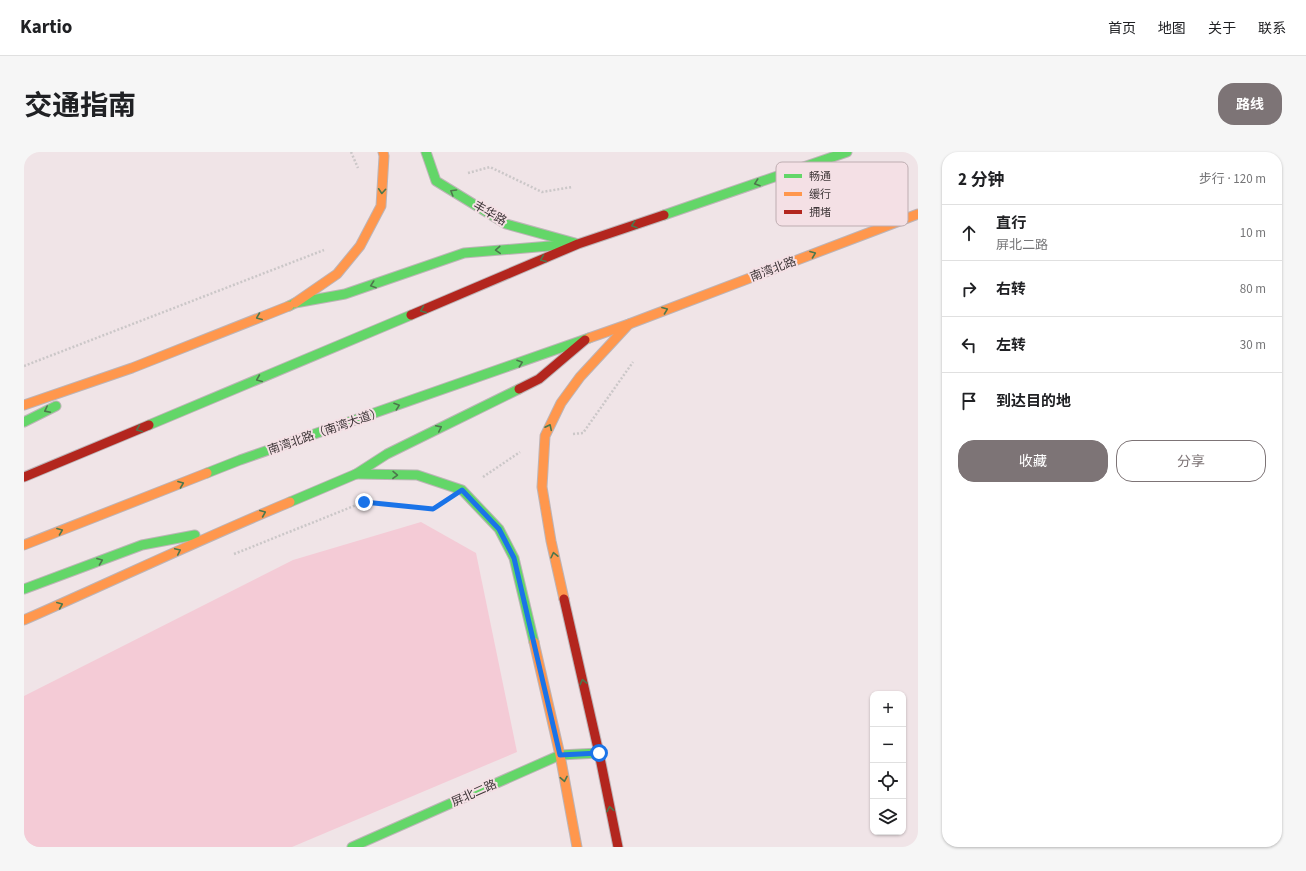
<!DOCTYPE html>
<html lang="zh">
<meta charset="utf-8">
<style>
:root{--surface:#fff;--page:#f6f6f6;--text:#202124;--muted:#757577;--line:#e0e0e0;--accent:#7d7476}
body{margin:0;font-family:"Source Sans 3","Noto Sans SC",sans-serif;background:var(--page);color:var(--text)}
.controls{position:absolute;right:12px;bottom:12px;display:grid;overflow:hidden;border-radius:8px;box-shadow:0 1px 3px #0004}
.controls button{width:36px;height:36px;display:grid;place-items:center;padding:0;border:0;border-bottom:1px solid var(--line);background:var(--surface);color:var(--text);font:20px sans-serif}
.stop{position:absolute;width:12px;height:12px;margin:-9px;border:3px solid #1a73e8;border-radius:50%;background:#fff}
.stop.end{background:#1a73e8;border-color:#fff;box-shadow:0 1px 4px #0008}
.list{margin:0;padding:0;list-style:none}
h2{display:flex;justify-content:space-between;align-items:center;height:52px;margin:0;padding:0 16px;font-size:17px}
h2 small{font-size:13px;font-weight:400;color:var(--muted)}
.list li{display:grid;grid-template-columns:26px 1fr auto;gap:12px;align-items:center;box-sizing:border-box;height:56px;padding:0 16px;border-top:1px solid var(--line)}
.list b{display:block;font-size:15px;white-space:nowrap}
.list p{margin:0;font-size:13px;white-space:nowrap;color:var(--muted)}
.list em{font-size:13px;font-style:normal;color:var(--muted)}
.actions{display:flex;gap:8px;padding:12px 16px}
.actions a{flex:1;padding:9px 0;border:1px solid var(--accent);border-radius:16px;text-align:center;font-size:14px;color:var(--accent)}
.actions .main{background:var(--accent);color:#fff}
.icon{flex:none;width:22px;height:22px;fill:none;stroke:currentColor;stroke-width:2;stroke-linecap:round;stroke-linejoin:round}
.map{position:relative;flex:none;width:894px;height:695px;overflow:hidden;border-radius:16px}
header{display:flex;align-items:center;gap:24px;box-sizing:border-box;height:56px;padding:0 20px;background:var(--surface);border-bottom:1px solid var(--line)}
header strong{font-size:19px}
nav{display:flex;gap:22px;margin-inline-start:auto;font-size:14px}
.intro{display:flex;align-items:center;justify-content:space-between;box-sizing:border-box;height:96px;padding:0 24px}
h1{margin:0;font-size:28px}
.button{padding:10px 18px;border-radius:16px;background:var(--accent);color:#fff;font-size:14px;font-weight:700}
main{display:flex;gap:24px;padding:0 24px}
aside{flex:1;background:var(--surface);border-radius:16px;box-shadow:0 1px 3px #0004}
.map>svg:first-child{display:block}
.green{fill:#f4cbd6}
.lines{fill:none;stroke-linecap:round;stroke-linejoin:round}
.fast-casing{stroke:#bdb4b7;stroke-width:11}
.slow-casing{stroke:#bdb4b7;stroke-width:11}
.jam-casing{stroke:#bdb4b7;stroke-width:11}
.path{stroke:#cbc7c8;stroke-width:2.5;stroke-dasharray:2 2;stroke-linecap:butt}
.fast{stroke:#63d668;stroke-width:9}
.slow{stroke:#ff974d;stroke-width:9}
.jam{stroke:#b3261e;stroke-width:9}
.oneway{stroke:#4d774c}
.route{stroke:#1a73e8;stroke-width:5}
.labels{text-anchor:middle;stroke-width:4;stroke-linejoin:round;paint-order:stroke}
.street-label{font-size:12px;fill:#3f3739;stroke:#f4e0e5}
.key{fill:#f4e0e5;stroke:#beadb1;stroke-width:1}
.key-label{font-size:11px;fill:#3f3739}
</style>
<header>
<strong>Kartio</strong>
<nav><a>首页</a><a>地图</a><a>关于</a><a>联系</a></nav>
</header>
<div class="intro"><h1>交通指南</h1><a class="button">路线</a></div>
<main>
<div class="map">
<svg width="894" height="695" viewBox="0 0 894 695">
<rect width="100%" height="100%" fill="#f0e4e7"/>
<path class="green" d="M 397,370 L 452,401 L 493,600 L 268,695 L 0,695 L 0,544 L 269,408 Z"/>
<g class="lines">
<g class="fast-casing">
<g id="fast">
<path d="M 402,0 L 412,29 L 482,72 L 551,91"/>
<path d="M 640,63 L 823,0"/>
<path d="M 265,154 L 271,151 L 321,142 L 440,101 L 550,92"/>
<path d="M 0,270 L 32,254"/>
<path d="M 125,273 L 387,163"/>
<path d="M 183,321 L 216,308 L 565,186"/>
<path d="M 332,322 L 393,323 L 438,338 L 475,377 L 490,406 L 510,490"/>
<path d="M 266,350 L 332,322 L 363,302 L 495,237"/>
<path d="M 0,437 L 118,393 L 171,383"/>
<path d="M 328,695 L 536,603 L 575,601"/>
</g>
</g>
<g class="slow-casing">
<g id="slow">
<path d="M 271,151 L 313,122 L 336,94 L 357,54 L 360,4 L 359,0"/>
<path d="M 565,186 L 605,172 L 894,62"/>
<path d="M 0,253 L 108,216 L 265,154"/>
<path d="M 0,393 L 183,321"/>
<path d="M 540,447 L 527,389 L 518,335 L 521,284 L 537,251 L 556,225 L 605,172"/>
<path d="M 0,468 C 89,429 177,387 266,350"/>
<path d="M 510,490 L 536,603 L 553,695"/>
</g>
</g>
<g class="jam-casing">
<g id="jam">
<path d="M 387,163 L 554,92 L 640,63"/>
<path d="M 495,237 L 515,227 L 561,188"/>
<path d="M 0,325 L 125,273"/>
<path d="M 540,447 L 575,601 L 594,695"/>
</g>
</g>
<g class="path">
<path d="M 327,0 L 334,16"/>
<path d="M 444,21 L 466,15 L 518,40 L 548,35"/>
<path d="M 0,214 L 300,98"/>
<path d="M 549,282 L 559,281 L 609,210"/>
<path d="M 459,325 L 496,300"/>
<path d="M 210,402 L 340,350 L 409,357 L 413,355"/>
</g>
<use href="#fast" class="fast"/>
<use href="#slow" class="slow"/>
<use href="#jam" class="jam"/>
</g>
<defs><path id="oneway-chevron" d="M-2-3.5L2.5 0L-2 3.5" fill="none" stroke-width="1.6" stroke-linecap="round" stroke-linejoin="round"/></defs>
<g class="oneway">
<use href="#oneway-chevron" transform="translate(733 31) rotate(161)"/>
<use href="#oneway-chevron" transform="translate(358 39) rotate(94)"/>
<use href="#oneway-chevron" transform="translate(429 40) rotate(-149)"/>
<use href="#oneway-chevron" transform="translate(610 73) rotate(161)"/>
<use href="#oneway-chevron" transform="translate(474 98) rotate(176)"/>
<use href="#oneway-chevron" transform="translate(789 102) rotate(-21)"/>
<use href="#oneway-chevron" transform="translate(519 107) rotate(157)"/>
<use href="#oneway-chevron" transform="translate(349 133) rotate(161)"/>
<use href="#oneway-chevron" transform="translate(399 158) rotate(157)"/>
<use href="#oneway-chevron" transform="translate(641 158) rotate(-21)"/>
<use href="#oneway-chevron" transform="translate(235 165) rotate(158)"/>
<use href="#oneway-chevron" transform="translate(496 211) rotate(-19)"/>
<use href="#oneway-chevron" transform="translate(235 227) rotate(157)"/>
<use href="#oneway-chevron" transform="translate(373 254) rotate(-19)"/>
<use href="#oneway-chevron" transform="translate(23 258) rotate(153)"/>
<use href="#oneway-chevron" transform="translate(525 275) rotate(-64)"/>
<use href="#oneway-chevron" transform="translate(415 276) rotate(-26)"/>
<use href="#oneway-chevron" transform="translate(115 277) rotate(157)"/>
<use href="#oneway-chevron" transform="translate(371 323) rotate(1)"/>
<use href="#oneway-chevron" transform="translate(157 332) rotate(-21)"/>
<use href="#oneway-chevron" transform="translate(239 361) rotate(-23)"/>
<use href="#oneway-chevron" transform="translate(36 379) rotate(-21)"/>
<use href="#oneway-chevron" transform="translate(154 399) rotate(-25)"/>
<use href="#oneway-chevron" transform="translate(530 403) rotate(-103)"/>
<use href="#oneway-chevron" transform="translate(76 409) rotate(-21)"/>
<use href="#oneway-chevron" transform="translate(36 453) rotate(-23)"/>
<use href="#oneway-chevron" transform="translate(559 530) rotate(-103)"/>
<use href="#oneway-chevron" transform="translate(540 627) rotate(79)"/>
<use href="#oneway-chevron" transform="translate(586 657) rotate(-101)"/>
</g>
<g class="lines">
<path class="route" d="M 340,350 L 409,357 L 438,338 L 475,377 L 490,406 L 536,603 L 575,601"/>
</g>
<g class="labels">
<g class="street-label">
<text transform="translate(466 61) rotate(30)" y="4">丰华路</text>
<text transform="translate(749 117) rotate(-21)" y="4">南湾北路</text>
<text transform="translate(301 279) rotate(-19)" y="4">南湾北路（南湾大道）</text>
<text transform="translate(450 641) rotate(-24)" y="4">屏北二路</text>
</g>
</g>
<rect x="752" y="10" width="132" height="64" rx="6" class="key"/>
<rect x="760" y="22" width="18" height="4" fill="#63d668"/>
<rect x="760" y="40" width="18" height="4" fill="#ff974d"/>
<rect x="760" y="58" width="18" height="4" fill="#b3261e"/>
<g class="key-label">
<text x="785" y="28">畅通</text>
<text x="785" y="46">缓行</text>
<text x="785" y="64">拥堵</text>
</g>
</svg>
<div class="controls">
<button>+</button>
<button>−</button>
<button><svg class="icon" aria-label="locate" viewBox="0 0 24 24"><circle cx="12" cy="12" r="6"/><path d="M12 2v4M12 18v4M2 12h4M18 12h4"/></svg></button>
<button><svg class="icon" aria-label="layers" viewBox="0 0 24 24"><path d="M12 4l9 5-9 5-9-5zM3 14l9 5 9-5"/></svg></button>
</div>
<div class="stop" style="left:575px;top:601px"></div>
<div class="stop end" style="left:340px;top:350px"></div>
</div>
<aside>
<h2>2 分钟<small>步行 · 120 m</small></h2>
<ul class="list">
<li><svg class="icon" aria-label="ahead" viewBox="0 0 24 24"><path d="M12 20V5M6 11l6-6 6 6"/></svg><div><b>直行</b><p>屏北二路</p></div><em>10 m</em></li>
<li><svg class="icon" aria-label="right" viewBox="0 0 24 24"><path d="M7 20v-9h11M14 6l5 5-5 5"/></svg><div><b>右转</b></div><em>80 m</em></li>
<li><svg class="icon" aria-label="left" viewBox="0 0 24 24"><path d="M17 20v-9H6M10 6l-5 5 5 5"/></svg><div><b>左转</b></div><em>30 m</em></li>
<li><svg class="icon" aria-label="arrive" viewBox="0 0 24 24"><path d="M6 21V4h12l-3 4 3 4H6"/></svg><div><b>到达目的地</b></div></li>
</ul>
<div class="actions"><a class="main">收藏</a><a>分享</a></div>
</aside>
</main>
